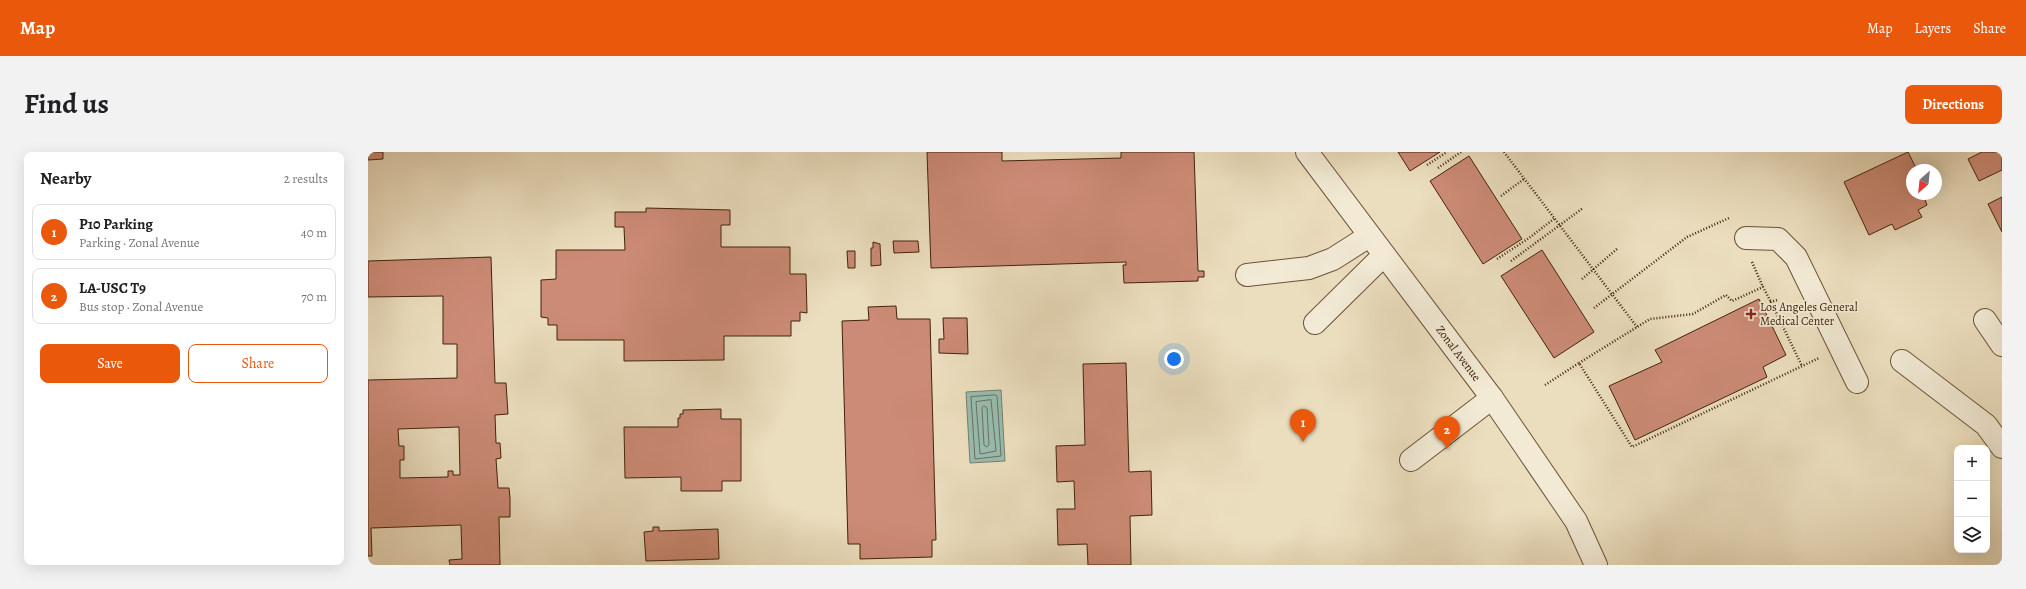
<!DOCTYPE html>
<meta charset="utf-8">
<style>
:root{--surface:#fff;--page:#f2f2f2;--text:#202124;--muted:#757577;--line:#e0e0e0;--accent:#ea580c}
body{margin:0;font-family:Alegreya,serif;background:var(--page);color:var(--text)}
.controls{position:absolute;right:12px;bottom:12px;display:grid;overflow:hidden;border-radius:8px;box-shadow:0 4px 16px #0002}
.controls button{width:36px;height:36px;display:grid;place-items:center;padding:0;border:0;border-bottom:1px solid var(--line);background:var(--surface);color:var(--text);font:20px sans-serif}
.compass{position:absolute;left:1538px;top:12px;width:36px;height:36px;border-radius:50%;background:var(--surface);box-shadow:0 4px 16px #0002;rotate:207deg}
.you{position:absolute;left:806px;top:207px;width:14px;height:14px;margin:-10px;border:3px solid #fff;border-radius:50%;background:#1a73e8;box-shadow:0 0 0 6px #1a73e833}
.badge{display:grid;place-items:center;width:26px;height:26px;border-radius:50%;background:var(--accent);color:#fff;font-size:13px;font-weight:700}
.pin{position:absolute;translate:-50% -33px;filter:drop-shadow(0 1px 2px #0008)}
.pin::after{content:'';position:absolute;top:21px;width:14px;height:12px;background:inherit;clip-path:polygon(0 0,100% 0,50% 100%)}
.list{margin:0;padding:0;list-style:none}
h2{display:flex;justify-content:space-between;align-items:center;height:52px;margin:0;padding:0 16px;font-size:17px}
h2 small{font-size:13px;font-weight:400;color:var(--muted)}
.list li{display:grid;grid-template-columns:26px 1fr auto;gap:12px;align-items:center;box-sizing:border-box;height:56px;margin:0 8px 8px;padding:0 8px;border:1px solid var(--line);border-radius:8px}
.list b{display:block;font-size:15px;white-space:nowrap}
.list p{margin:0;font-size:13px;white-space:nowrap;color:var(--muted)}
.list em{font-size:13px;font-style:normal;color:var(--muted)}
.actions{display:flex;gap:8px;padding:12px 16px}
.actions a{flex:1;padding:9px 0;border:1px solid var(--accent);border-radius:8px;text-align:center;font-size:14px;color:var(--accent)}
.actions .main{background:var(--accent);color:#fff}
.icon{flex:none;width:22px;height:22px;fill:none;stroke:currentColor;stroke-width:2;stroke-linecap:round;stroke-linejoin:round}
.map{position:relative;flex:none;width:1634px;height:413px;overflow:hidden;border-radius:8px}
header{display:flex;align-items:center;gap:24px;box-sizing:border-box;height:56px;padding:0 20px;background:var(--accent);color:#fff}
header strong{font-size:19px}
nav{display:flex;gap:22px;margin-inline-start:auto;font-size:14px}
.intro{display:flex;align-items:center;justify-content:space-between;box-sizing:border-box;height:96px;padding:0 24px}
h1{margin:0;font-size:28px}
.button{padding:10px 18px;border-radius:8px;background:var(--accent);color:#fff;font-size:14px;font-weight:700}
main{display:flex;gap:24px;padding:0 24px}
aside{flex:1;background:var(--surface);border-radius:8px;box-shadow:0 4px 16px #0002}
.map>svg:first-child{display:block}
.water{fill:#98bcaf;stroke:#767f6e}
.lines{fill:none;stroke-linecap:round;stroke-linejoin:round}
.shore{stroke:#6d705e;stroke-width:1}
.building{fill:#cc8b76;stroke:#42230c;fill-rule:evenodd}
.minor-casing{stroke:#6c5238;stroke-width:24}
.path{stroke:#42230c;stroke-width:2.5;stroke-dasharray:1 2;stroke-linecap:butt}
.minor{stroke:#f2ead5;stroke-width:22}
.poi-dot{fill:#8f2418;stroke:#f2ead5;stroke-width:1.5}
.labels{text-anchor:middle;stroke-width:3.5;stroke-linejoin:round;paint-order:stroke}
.poi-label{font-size:12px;fill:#42230c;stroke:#f2ead5;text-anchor:start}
.street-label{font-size:12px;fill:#42230c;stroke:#f2ead5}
</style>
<header>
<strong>Map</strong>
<nav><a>Map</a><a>Layers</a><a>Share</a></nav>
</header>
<div class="intro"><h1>Find us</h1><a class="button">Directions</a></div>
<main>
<aside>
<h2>Nearby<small>2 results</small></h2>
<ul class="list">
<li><span class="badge">1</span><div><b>P10 Parking</b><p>Parking · Zonal Avenue</p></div><em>40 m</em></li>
<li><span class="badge">2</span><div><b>LA-USC T9</b><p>Bus stop · Zonal Avenue</p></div><em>70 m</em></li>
</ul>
<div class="actions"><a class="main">Save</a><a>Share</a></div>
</aside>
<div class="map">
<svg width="1634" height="413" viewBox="0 0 1634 413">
<rect width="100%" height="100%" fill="#ebdebe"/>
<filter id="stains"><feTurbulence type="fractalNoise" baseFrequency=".005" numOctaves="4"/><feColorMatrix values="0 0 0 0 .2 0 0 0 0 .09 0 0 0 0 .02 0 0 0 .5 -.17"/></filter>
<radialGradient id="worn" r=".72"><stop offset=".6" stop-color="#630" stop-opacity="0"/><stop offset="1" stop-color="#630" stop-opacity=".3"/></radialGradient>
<path class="water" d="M 633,238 L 637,309 L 602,311 L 598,240 Z"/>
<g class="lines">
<g class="shore">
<path d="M 627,243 L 629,244 L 633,304 L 607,307 L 603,245 Z"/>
<path d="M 623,248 L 628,299 L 612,302 L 608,250 Z"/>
<path d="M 616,254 L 619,256 L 621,293 L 619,295 L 616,293 L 614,256 Z"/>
</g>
</g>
<g class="building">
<path d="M 0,0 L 15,0 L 15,7 L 0,8 Z"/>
<path d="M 559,0 L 634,0 L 634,9 L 753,6 L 753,0 L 826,0 L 830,119 L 836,119 L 836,125 L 830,125 L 830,129 L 756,131 L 755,113 L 758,113 L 758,110 L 563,116 Z"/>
<path d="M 1030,0 L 1072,0 L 1042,19 Z"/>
<path d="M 1540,0 L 1549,18 L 1544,18 L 1544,42 L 1555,42 L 1559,53 L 1550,58 L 1554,65 L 1527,78 L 1524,72 L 1501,83 L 1476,30 Z"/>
<path d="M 1614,0 L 1634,0 L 1634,18 L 1611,29 L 1600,7 Z"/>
<path d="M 1101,4 L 1154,87 L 1115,112 L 1062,29 Z"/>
<path d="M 1634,45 L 1634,80 L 1620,52 Z"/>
<path d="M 278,56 L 362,58 L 362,73 L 353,73 L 353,95 L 422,95 L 422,122 L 438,122 L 439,161 L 432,160 L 432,169 L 423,169 L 423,184 L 356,184 L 356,208 L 256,209 L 256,188 L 189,188 L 189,173 L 180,173 L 180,166 L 173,165 L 173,128 L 188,127 L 188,98 L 257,98 L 256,75 L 247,75 L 247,60 L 278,60 Z"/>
<path d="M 525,89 L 550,89 L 551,100 L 526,101 Z"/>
<path d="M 505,90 L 512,92 L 513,113 L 503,114 L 503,96 L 505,96 Z"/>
<path d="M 1174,98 L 1226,180 L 1186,206 L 1133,124 Z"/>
<path d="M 479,99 L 487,99 L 487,116 L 480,116 Z"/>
<path d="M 123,105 L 127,231 L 138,231 L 140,262 L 127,263 L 128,291 L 132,291 L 133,306 L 128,307 L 130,336 L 141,336 L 142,346 L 142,365 L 131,365 L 132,413 L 82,413 L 81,408 L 94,407 L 93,373 L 3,376 L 4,404 L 0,404 L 0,228 L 89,226 L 89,192 L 75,192 L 75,144 L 0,145 L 0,109 ZM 91,275 L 92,323 L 85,323 L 85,319 L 80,319 L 80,325 L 32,326 L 32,308 L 36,308 L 36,294 L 31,294 L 30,277 Z"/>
<path d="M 1391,147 L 1418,203 L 1395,215 L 1399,225 L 1267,288 L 1241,234 L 1294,210 L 1287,198 Z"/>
<path d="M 528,154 L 529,167 L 562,167 L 568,388 L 564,388 L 564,405 L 492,407 L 492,392 L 480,392 L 474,169 L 501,168 L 500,155 Z"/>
<path d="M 575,166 L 599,166 L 600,202 L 571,201 L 571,187 L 576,187 Z"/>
<path d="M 758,211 L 761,320 L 783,319 L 784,363 L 762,364 L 763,413 L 720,413 L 719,392 L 690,393 L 689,357 L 707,357 L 706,329 L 689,330 L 688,294 L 717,293 L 715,212 Z"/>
<path d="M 353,257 L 353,267 L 373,267 L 373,329 L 354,329 L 354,339 L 313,339 L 313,325 L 257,326 L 256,275 L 310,275 L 310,266 L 312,266 L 312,262 L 315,262 L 315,258 Z"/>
<path d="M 285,375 L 291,375 L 291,379 L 350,377 L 351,407 L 278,409 L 276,380 L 285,379 Z"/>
</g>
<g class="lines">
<g class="minor-casing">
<g id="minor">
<path id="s1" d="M 939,0 L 1124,246 L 1208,369 L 1228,413"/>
<path d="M 1378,86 L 1410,87 L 1428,105 L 1489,230"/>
<path d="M 879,123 L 941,116 L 965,107 L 1001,84"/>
<path d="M 1617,168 L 1634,193"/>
<path d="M 947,171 L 1016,103"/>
<path d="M 1534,209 L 1618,273 L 1634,295"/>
<path d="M 1043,308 L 1124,246"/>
</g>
</g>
<g class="path">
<path d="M 1136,0 L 1269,175"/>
<path d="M 1059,13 L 1079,0"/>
<path d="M 1070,16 L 1093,0"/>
<path d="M 1133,44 L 1156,27"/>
<path d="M 1129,107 L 1161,86 L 1187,66"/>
<path d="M 1143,109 L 1215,56"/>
<path d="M 1384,110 L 1395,135"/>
<path d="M 1214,127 L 1249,97"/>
<path d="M 1409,148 L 1403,150 L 1434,214"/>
<path d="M 1226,156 L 1319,85 L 1361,66"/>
<path d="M 1211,211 L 1282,167 L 1325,162 L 1358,143 L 1364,149 L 1395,135 L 1403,150"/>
<path d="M 1177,233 L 1211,211 L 1264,295 L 1451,206"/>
</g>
<use href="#minor" class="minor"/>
</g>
<path class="poi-dot" d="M1381 156h4v4h4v4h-4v4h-4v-4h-4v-4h4z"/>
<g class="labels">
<g class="poi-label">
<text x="1392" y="159">Los Angeles General<tspan x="1392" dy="14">Medical Center</tspan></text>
</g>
<g class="street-label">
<text dy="4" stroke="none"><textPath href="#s1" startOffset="252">Zonal Avenue</textPath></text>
</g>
</g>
<rect width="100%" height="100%" filter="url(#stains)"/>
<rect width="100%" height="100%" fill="url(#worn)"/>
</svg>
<div class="controls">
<button>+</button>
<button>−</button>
<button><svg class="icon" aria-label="layers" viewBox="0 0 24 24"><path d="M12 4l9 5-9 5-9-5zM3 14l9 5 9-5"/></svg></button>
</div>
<svg class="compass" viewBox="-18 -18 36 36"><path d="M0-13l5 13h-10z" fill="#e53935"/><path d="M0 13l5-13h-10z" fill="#757577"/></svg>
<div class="you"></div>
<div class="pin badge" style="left:935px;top:290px">1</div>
<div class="pin badge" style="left:1079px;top:297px">2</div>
</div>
</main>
